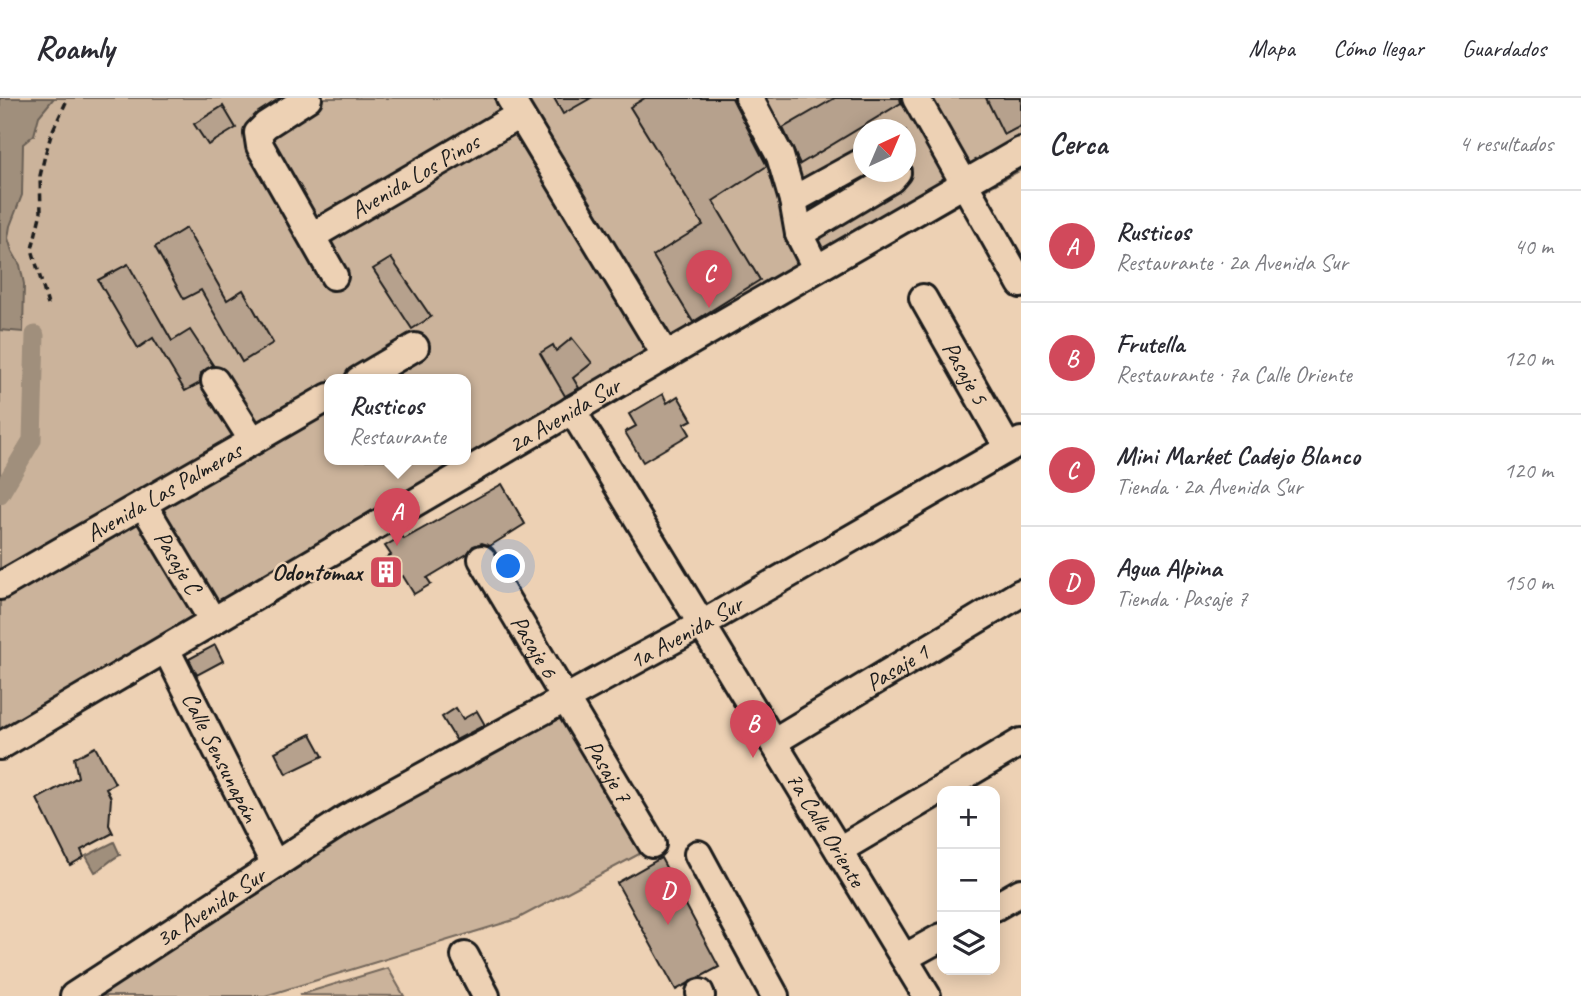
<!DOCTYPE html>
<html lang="es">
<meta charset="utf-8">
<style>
:root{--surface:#fff;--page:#f2f2f3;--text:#2b2b33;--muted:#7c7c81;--line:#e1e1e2;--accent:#d1495b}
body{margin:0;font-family:Caveat,sans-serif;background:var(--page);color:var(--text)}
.controls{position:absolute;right:21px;bottom:21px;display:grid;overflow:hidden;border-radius:14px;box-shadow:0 4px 18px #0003}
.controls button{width:63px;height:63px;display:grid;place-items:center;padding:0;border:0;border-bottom:2px solid var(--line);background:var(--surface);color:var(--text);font:35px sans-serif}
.compass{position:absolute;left:853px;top:21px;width:63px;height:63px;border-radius:50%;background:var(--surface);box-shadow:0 4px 18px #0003;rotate:44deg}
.you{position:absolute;left:509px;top:469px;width:24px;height:24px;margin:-18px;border:5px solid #fff;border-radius:50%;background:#1a73e8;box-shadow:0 0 0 10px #1a73e833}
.badge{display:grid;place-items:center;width:46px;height:46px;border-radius:50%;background:var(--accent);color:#fff;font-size:23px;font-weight:700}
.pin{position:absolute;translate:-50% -58px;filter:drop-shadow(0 2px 4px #0008)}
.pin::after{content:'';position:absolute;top:37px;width:24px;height:21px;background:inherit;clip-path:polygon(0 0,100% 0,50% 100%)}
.popup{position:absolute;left:324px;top:276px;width:147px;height:91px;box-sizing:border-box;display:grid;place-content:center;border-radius:14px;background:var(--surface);filter:drop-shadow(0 2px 5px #0005);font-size:23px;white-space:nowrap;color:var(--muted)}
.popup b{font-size:26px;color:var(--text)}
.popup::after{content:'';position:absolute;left:50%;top:100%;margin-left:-14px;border:14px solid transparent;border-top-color:var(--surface)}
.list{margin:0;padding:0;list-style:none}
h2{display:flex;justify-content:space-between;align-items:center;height:91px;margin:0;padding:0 28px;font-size:30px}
h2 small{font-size:23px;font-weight:400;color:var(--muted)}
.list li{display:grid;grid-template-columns:46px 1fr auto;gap:21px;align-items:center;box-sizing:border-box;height:112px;padding:0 28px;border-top:2px solid var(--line)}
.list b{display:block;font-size:26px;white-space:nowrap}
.list p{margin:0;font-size:23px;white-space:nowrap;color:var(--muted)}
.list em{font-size:23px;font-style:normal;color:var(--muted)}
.icon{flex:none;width:38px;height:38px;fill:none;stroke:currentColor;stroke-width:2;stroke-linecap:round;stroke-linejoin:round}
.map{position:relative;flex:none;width:1021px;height:898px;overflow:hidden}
header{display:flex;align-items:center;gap:42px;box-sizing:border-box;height:98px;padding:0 35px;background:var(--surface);border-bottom:2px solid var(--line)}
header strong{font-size:33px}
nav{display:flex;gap:38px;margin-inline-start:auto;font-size:24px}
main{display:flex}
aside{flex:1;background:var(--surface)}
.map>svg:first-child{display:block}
.green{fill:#cbb39b;stroke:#74685c;stroke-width:2;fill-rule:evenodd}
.water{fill:#a08f7c;stroke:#6b6156;stroke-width:2}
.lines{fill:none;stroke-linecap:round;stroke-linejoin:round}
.canal{stroke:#a08f7c;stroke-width:19}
.building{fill:#b6a18d;stroke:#1c1c1c;stroke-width:2}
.minor-casing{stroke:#1c1c1c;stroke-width:32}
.path{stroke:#1c1c1c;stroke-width:3.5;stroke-dasharray:7 5;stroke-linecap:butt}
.minor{stroke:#edd1b4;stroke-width:26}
.labels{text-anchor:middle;stroke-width:5;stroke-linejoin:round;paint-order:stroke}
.street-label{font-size:24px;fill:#1c1c1c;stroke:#edd1b4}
.poi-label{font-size:24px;font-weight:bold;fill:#1c1c1c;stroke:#edd1b4;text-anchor:end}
</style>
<header>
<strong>Roamly</strong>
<nav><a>Mapa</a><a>Cómo llegar</a><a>Guardados</a></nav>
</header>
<main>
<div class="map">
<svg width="1021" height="898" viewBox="0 0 1021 898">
<rect width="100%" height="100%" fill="#edd1b4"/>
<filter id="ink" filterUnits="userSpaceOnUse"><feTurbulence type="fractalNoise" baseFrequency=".0143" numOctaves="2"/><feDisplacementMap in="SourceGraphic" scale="14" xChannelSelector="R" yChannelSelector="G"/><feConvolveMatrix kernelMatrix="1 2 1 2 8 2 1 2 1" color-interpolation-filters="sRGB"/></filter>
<g filter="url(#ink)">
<g class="green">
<path d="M 0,0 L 1021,0 L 1021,72 L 0,641 ZM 864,32 L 906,32 L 906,74 L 864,74 ZM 329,282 L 465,282 L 465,362 L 329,362 Z"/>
<path d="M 558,615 L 643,754 L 517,821 L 265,898 L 86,898 L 347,720 Z"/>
<path d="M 388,870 L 404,898 L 299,897 Z"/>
</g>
<g class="water">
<path d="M 0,0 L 54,0 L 39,18 L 34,37 L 23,46 L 22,97 L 10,128 L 8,140 L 12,153 L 20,167 L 24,186 L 23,234 L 0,232 Z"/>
<path d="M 114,744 L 120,757 C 109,762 105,769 95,774 L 86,758 Z"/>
</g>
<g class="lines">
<path class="canal" d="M 0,396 L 32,342 L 35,237"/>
</g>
<g class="building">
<path d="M 554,0 L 591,0 L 563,16 Z"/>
<path d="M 645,0 L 732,0 L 767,68 L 713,103 L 760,182 L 693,224 L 653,158 L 703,127 L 630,9 Z"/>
<path d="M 835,0 L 900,0 L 901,5 L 800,66 L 783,30 Z"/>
<path d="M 986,0 L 1021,0 L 1021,28 L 1004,37 Z"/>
<path d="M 223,8 L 236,30 L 208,47 L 194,26 Z"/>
<path d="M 186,130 L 227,202 L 243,192 L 273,245 L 242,264 L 201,192 L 184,201 L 155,149 Z"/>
<path d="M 391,160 L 431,219 L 412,231 L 373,171 Z"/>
<path d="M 128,166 L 172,243 L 190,232 L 213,267 L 201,275 L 200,285 L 185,293 L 153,240 L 138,250 L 98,182 Z"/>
<path d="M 572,240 L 592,265 L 573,280 L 579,290 L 565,298 L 540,255 L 553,247 L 556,253 Z"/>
<path d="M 663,296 L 667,305 L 678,298 L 692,322 L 684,326 L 690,336 L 643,364 L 625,334 L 636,328 L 629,316 Z"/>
<path d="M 502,386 L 525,426 L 490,448 L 482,445 L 473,448 L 467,456 L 427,480 L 431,486 L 414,496 L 403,478 L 383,489 L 371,469 L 391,457 L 385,448 L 402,438 L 404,441 Z"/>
<path d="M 215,547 L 223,563 L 197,577 L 189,561 Z"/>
<path d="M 456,610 L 463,621 L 477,613 L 485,627 L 456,642 L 442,619 Z"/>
<path d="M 311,636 L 323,658 L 286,676 L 275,654 Z"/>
<path d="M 95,649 L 115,685 L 106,690 L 111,700 L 109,727 L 113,735 L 81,752 L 84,759 L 70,767 L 37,701 L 78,679 L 74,660 Z"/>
<path d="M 661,760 L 719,869 L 676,892 L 617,785 Z"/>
</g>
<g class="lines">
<g class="minor-casing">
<g id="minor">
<path d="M 308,0 L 266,27 L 258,35 L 260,48 L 334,178"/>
<path d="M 510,0 L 666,258"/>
<path d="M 749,0 L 780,58 L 793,102 L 799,136 L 816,170"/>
<path d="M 916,0 L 1021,186"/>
<path d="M 793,102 L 864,63"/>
<path d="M 799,136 L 891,81 L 897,74"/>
<path id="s1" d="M 312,138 L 519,17"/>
<path id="s2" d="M 923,200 L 1008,350"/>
<path d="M 359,282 L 415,249"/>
<path d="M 215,283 L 253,343"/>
<path id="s3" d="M 572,312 L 927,898"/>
<path id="s4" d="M 143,406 L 213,523"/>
<path id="s5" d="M 482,461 L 652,746"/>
<path id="s6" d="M 0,488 L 329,299"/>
<path id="s7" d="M 166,551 L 275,767"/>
<path id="s8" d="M 773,644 L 1021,495"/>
<path id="s9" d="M 0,648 L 617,286 L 1021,53"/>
<path d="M 839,752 L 1021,644"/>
<path d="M 698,756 L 775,898"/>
<path d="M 995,809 L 1021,794"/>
<path d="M 465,858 L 486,898"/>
<path d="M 904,860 L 942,839"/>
<path d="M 700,895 L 701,898"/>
<path id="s10" d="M 74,898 L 347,720 L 702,526 L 1021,343"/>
</g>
</g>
<path class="path" d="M 48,207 L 32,151 L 41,114 L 40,78 L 45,57 L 52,34 L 68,0"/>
<use href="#minor" class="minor"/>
</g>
</g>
<defs>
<g id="building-square" transform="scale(1.75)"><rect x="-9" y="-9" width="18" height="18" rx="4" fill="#d1495b" stroke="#edd1b4"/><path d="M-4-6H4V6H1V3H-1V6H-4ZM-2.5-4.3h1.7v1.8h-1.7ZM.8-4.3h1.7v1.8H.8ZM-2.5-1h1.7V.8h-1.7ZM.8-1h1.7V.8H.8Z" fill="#fff"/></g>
</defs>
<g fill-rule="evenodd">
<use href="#building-square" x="386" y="474"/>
</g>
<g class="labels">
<g class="street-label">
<text dy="8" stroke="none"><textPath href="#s1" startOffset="119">Avenida Los Pinos</textPath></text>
<text dy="8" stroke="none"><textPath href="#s2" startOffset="86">Pasaje 5</textPath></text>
<text dy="8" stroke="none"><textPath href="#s9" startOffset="654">2a Avenida Sur</textPath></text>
<text dy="8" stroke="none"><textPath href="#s6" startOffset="189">Avenida Las Palmeras</textPath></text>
<text dy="8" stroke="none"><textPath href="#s4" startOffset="68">Pasaje C</textPath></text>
<text dy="8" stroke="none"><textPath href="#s10" startOffset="712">1a Avenida Sur</textPath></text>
<text dy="8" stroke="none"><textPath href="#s5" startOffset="102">Pasaje 6</textPath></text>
<text dy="8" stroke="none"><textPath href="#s8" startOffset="145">Pasaje 1</textPath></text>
<text dy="8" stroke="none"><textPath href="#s7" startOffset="121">Calle Sensunapán</textPath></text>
<text dy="8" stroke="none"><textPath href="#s5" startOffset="247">Pasaje 7</textPath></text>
<text dy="8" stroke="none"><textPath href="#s3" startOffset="490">7a Calle Oriente</textPath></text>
<text dy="8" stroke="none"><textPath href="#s10" startOffset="163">3a Avenida Sur</textPath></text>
</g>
<g class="poi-label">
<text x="362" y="482">Odontomax</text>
</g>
</g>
</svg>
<div class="controls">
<button>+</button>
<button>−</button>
<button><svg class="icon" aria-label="layers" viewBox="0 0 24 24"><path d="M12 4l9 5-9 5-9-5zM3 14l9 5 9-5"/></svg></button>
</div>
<svg class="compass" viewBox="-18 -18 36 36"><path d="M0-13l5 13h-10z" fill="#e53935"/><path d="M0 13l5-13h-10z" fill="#7c7c81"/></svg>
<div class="you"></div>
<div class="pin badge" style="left:397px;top:448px">A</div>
<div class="popup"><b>Rusticos</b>Restaurante</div>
<div class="pin badge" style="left:753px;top:660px">B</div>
<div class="pin badge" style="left:709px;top:210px">C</div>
<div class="pin badge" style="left:668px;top:827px">D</div>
</div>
<aside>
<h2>Cerca<small>4 resultados</small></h2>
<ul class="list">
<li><span class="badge">A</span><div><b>Rusticos</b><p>Restaurante · 2a Avenida Sur</p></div><em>40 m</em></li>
<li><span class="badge">B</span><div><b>Frutella</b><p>Restaurante · 7a Calle Oriente</p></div><em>120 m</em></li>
<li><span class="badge">C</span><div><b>Mini Market Cadejo Blanco</b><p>Tienda · 2a Avenida Sur</p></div><em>120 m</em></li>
<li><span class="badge">D</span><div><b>Agua Alpina</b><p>Tienda · Pasaje 7</p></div><em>150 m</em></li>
</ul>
</aside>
</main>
